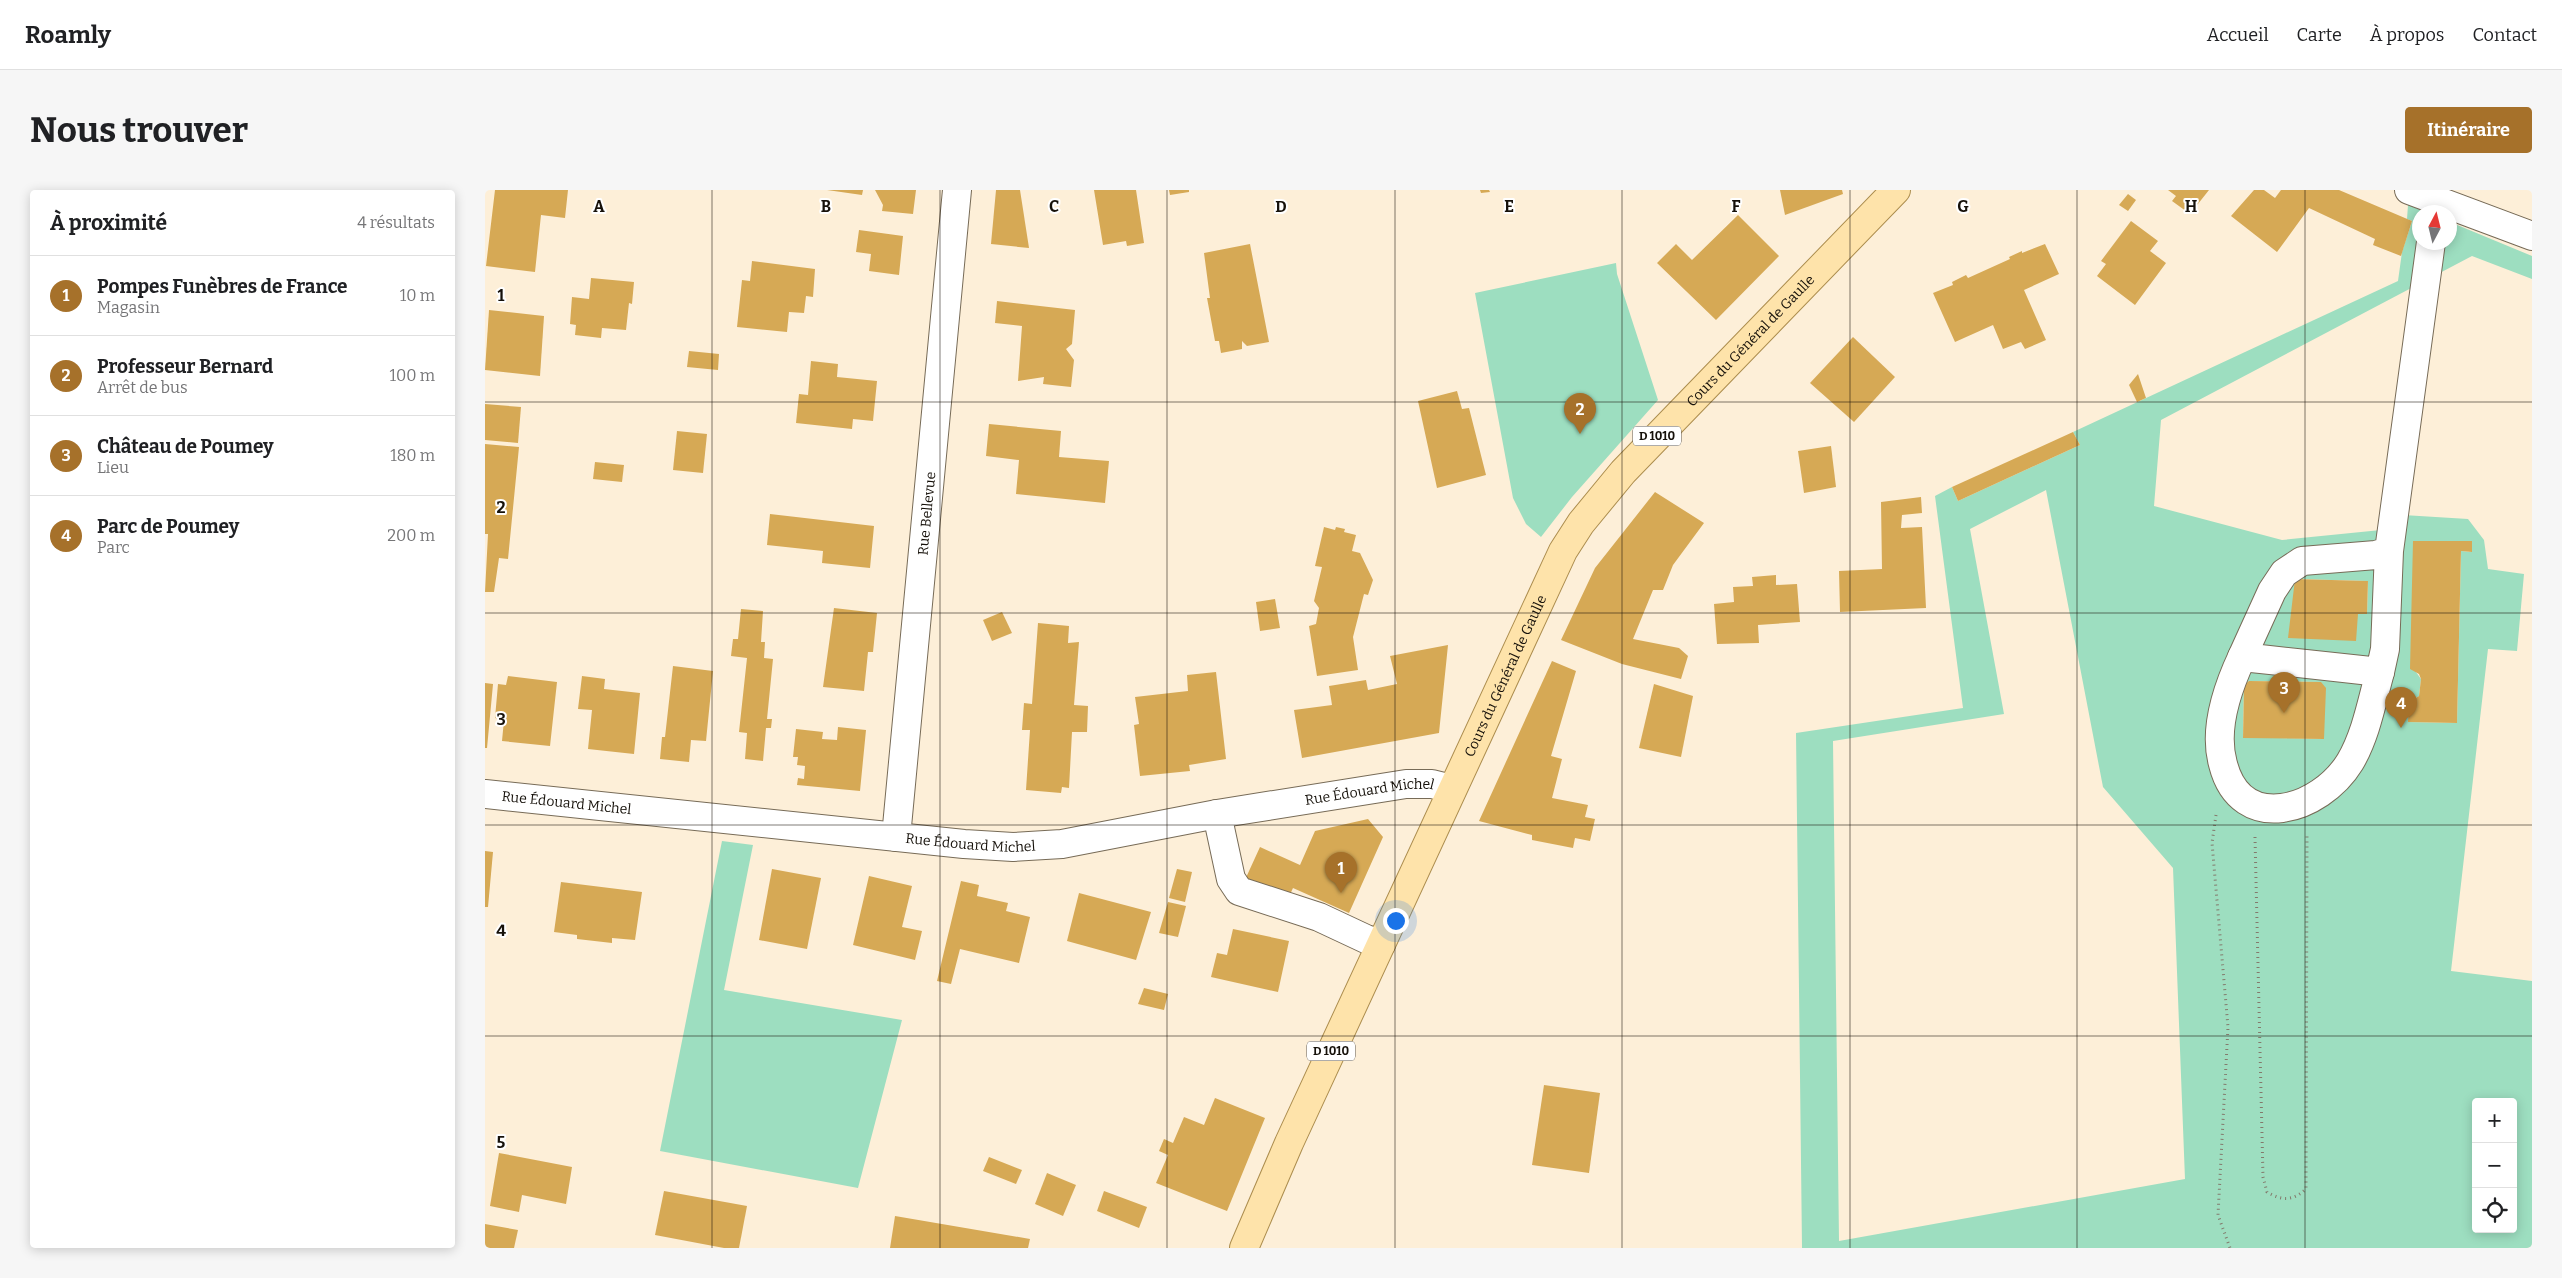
<!DOCTYPE html>
<html lang="fr">
<meta charset="utf-8">
<style>
:root{--surface:#fff;--page:#f6f6f6;--text:#202124;--muted:#757577;--line:#e0e0e0;--accent:#a6712a}
body{margin:0;font-family:Bitter,serif;background:var(--page);color:var(--text)}
.controls{position:absolute;right:15px;bottom:15px;display:grid;overflow:hidden;border-radius:5px;box-shadow:0 2px 12px #0003}
.controls button{width:45px;height:45px;display:grid;place-items:center;padding:0;border:0;border-bottom:1px solid var(--line);background:var(--surface);color:var(--text);font:25px sans-serif}
.compass{position:absolute;left:1927px;top:15px;width:45px;height:45px;border-radius:50%;background:var(--surface);box-shadow:0 2px 12px #0003;rotate:7deg}
.you{position:absolute;left:910px;top:730px;width:18px;height:18px;margin:-12px;border:4px solid #fff;border-radius:50%;background:#1a73e8;box-shadow:0 0 0 8px #1a73e833}
.badge{display:grid;place-items:center;width:32px;height:32px;border-radius:50%;background:var(--accent);color:#fff;font-size:16px;font-weight:700}
.pin{position:absolute;translate:-50% -41px;filter:drop-shadow(0 1px 2px #0008)}
.pin::after{content:'';position:absolute;top:26px;width:18px;height:15px;background:inherit;clip-path:polygon(0 0,100% 0,50% 100%)}
.list{margin:0;padding:0;list-style:none}
h2{display:flex;justify-content:space-between;align-items:center;height:65px;margin:0;padding:0 20px;font-size:21px}
h2 small{font-size:16px;font-weight:400;color:var(--muted)}
.list li{display:grid;grid-template-columns:32px 1fr auto;gap:15px;align-items:center;box-sizing:border-box;height:80px;padding:0 20px;border-top:1px solid var(--line)}
.list b{display:block;font-size:19px;white-space:nowrap}
.list p{margin:0;font-size:16px;white-space:nowrap;color:var(--muted)}
.list em{font-size:16px;font-style:normal;color:var(--muted)}
.icon{flex:none;width:28px;height:28px;fill:none;stroke:currentColor;stroke-width:2;stroke-linecap:round;stroke-linejoin:round}
.map{position:relative;flex:none;width:2047px;height:1058px;overflow:hidden;border-radius:5px}
header{display:flex;align-items:center;gap:30px;box-sizing:border-box;height:70px;padding:0 25px;background:var(--surface);border-bottom:1px solid var(--line)}
header strong{font-size:24px}
nav{display:flex;gap:28px;margin-inline-start:auto;font-size:18px}
.intro{display:flex;align-items:center;justify-content:space-between;box-sizing:border-box;height:120px;padding:0 30px}
h1{margin:0;font-size:35px}
.button{padding:12px 22px;border-radius:5px;background:var(--accent);color:#fff;font-size:18px;font-weight:700}
main{display:flex;gap:30px;padding:0 30px}
aside{flex:1;background:var(--surface);border-radius:5px;box-shadow:0 2px 12px #0003}
.map>svg:first-child{display:block}
.green{fill:#9ddec0;fill-rule:evenodd}
.building{fill:#d6a955}
.lines{fill:none;stroke-linecap:round;stroke-linejoin:round}
.minor-casing{stroke:#776b57;stroke-width:30}
.major-casing{stroke:#ac8d4e;stroke-width:30}
.path{stroke:#837a6c;stroke-width:3;stroke-dasharray:1 4;stroke-linecap:butt}
.minor{stroke:#fff;stroke-width:28}
.major{stroke:#fee3aa;stroke-width:28}
.grid{fill:none;stroke:#16110a;stroke-width:1;stroke-opacity:0.55}
.labels{text-anchor:middle;stroke-width:4;stroke-linejoin:round;paint-order:stroke}
.shield{fill:#fff;stroke:#5c5854;stroke-width:1}
.shield-label{font-size:12px;font-weight:bold;fill:#16110a}
.street-label{font-size:14px;fill:#16110a;stroke:#fff}
.grid-label{font-size:16px;text-anchor:middle;font-weight:bold;fill:#16110a;stroke:#fff;stroke-width:4;stroke-linejoin:round;paint-order:stroke}
</style>
<header>
<strong>Roamly</strong>
<nav><a>Accueil</a><a>Carte</a><a>À propos</a><a>Contact</a></nav>
</header>
<div class="intro"><h1>Nous trouver</h1><a class="button">Itinéraire</a></div>
<main>
<aside>
<h2>À proximité<small>4 résultats</small></h2>
<ul class="list">
<li><span class="badge">1</span><div><b>Pompes Funèbres de France</b><p>Magasin</p></div><em>10 m</em></li>
<li><span class="badge">2</span><div><b>Professeur Bernard</b><p>Arrêt de bus</p></div><em>100 m</em></li>
<li><span class="badge">3</span><div><b>Château de Poumey</b><p>Lieu</p></div><em>180 m</em></li>
<li><span class="badge">4</span><div><b>Parc de Poumey</b><p>Parc</p></div><em>200 m</em></li>
</ul>
</aside>
<div class="map">
<svg width="2047" height="1058" viewBox="0 0 2047 1058">
<rect width="100%" height="100%" fill="#fdefd8"/>
<g class="green">
<path d="M 1923,15 L 1941,22 L 1934,22 L 1934,52 L 1964,52 L 1965,32 L 2047,66 L 2047,89 L 1987,66 L 1676,230 L 1669,316 L 1797,350 L 1896,340 L 1902,324 L 1983,329 L 1999,350 L 2003,379 L 2039,384 L 2032,461 L 2003,459 L 1966,781 L 2047,791 L 2047,1058 L 1317,1058 L 1311,543 L 1478,518 L 1450,306 L 1467,297 L 1473,311 L 1595,255 L 1588,242 L 1913,91 L 1917,62 L 1927,31 L 1922,29 ZM 1561,300 L 1618,597 L 1688,678 L 1700,989 L 1354,1051 L 1348,551 L 1519,524 L 1485,339 ZM 1929,351 L 1987,351 L 1986,362 L 1976,361 L 1972,533 L 1923,532 L 1924,512 L 1934,506 L 1936,489 L 1931,482 ZM 1811,389 L 1883,391 L 1882,424 L 1873,424 ZM 1764,491 L 1836,492 L 1838,549 L 1758,547 L 1759,496 ZM 1991,912 L 2028,912 L 2028,1039 L 1991,1039 Z"/>
<path d="M 1131,73 L 1132,84 L 1173,210 L 1087,307 L 1056,347 L 1041,334 L 1028,308 L 990,103 Z"/>
<path d="M 237,651 L 268,655 L 239,800 L 417,830 L 373,998 L 175,961 Z"/>
</g>
<g class="building">
<path d="M 10,0 L 83,0 L 80,28 L 56,25 L 50,82 L 1,76 Z"/>
<path d="M 342,0 L 378,0 L 377,5 Z"/>
<path d="M 390,0 L 431,0 L 428,24 L 397,21 L 398,15 Z"/>
<path d="M 511,0 L 535,0 L 544,58 L 506,54 Z"/>
<path d="M 609,0 L 651,0 L 659,53 L 642,56 L 641,51 L 618,55 Z"/>
<path d="M 684,0 L 704,0 L 704,2 L 685,5 Z"/>
<path d="M 995,0 L 1004,0 L 1005,2 L 996,3 Z"/>
<path d="M 1295,0 L 1357,0 L 1358,4 L 1300,25 Z"/>
<path d="M 1683,0 L 1724,0 L 1705,24 L 1687,11 L 1691,6 Z"/>
<path d="M 1769,0 L 1779,0 L 1790,8 L 1796,0 L 1854,0 L 1927,31 L 1916,66 L 1888,55 L 1890,49 L 1824,18 L 1792,62 L 1746,26 Z"/>
<path d="M 1643,4 L 1651,10 L 1643,21 L 1634,15 Z"/>
<path d="M 1253,25 L 1294,66 L 1231,130 L 1172,73 L 1191,54 L 1207,70 Z"/>
<path d="M 1646,31 L 1673,51 L 1665,61 L 1681,73 L 1650,115 L 1612,86 L 1621,74 L 1616,71 Z"/>
<path d="M 374,40 L 418,46 L 414,85 L 384,81 L 386,64 L 371,62 Z"/>
<path d="M 765,54 L 784,152 L 762,156 L 757,151 L 757,159 L 736,163 L 734,151 L 730,151 L 722,108 L 725,108 L 719,63 Z"/>
<path d="M 1560,54 L 1574,84 L 1539,100 L 1561,150 L 1540,159 L 1536,152 L 1518,159 L 1508,135 L 1470,152 L 1448,103 L 1468,95 L 1467,92 L 1481,85 L 1483,88 L 1525,69 L 1524,67 L 1537,61 L 1537,63 Z"/>
<path d="M 267,71 L 330,79 L 328,107 L 321,106 L 319,123 L 304,122 L 302,142 L 252,137 L 257,90 L 265,91 Z"/>
<path d="M 106,88 L 149,92 L 147,114 L 144,113 L 141,140 L 117,138 L 116,148 L 90,145 L 91,135 L 85,134 L 87,107 L 104,109 Z"/>
<path d="M 512,111 L 590,120 L 587,154 L 581,159 L 589,170 L 586,197 L 558,194 L 559,187 L 533,191 L 537,136 L 510,133 Z"/>
<path d="M 4,120 L 59,126 L 55,186 L 0,180 Z"/>
<path d="M 1368,147 L 1410,187 L 1369,232 L 1325,193 Z"/>
<path d="M 204,161 L 234,164 L 233,180 L 202,177 Z"/>
<path d="M 326,171 L 353,174 L 352,187 L 392,191 L 388,231 L 368,229 L 367,239 L 311,233 L 314,204 L 323,205 Z"/>
<path d="M 1653,184 L 1661,208 L 1652,212 L 1644,195 Z"/>
<path d="M 972,201 L 977,219 L 984,218 L 1001,285 L 952,298 L 933,211 Z"/>
<path d="M 0,214 L 36,217 L 33,253 L 0,250 Z"/>
<path d="M 504,234 L 576,241 L 574,267 L 624,271 L 620,313 L 531,304 L 534,270 L 501,266 Z"/>
<path d="M 192,241 L 222,244 L 218,283 L 188,280 Z"/>
<path d="M 1588,242 L 1595,255 L 1473,311 L 1467,297 Z"/>
<path d="M 0,254 L 34,257 L 23,369 L 14,368 L 9,402 L 0,402 L 3,344 L 0,344 Z"/>
<path d="M 1346,256 L 1351,297 L 1319,303 L 1313,261 Z"/>
<path d="M 110,272 L 139,275 L 137,292 L 108,289 Z"/>
<path d="M 1170,302 L 1219,333 L 1188,375 L 1178,400 L 1168,400 L 1148,449 L 1194,458 L 1203,466 L 1196,489 L 1137,474 L 1076,450 L 1110,378 Z"/>
<path d="M 1436,307 L 1437,323 L 1417,325 L 1416,338 L 1437,337 L 1441,418 L 1355,422 L 1354,381 L 1397,379 L 1396,312 Z"/>
<path d="M 285,324 L 389,336 L 385,378 L 337,373 L 338,361 L 282,355 Z"/>
<path d="M 839,337 L 850,340 L 851,337 L 860,339 L 859,342 L 871,345 L 867,361 L 875,363 L 888,390 L 883,405 L 879,404 L 868,447 L 873,480 L 832,486 L 824,436 L 831,434 L 834,418 L 829,411 L 837,377 L 830,376 Z"/>
<path d="M 1928,351 L 1987,351 L 1987,362 L 1976,361 L 1972,533 L 1923,532 L 1924,512 L 1934,506 L 1936,489 L 1934,484 L 1925,479 Z"/>
<path d="M 1291,385 L 1291,395 L 1312,394 L 1315,432 L 1273,435 L 1274,453 L 1232,454 L 1229,414 L 1249,412 L 1248,397 L 1268,396 L 1267,387 Z"/>
<path d="M 1810,389 L 1883,391 L 1882,424 L 1873,424 L 1871,451 L 1803,448 Z"/>
<path d="M 790,409 L 795,438 L 775,441 L 771,412 Z"/>
<path d="M 349,418 L 392,423 L 388,462 L 383,462 L 379,501 L 338,497 Z"/>
<path d="M 256,419 L 278,421 L 276,452 L 280,452 L 279,468 L 288,469 L 282,529 L 287,529 L 286,538 L 281,538 L 278,571 L 260,569 L 262,543 L 254,542 L 262,468 L 246,466 L 248,449 L 253,449 Z"/>
<path d="M 517,422 L 527,443 L 507,451 L 498,430 Z"/>
<path d="M 553,433 L 584,436 L 583,453 L 594,452 L 589,515 L 603,516 L 602,542 L 587,542 L 584,598 L 577,597 L 576,603 L 541,600 L 545,540 L 537,540 L 539,513 L 547,514 Z"/>
<path d="M 963,455 L 954,543 L 817,568 L 809,520 L 847,515 L 844,496 L 881,490 L 883,500 L 912,494 L 905,466 Z"/>
<path d="M 1067,471 L 1091,481 L 1066,566 L 1077,569 L 1067,608 L 1103,615 L 1100,627 L 1110,629 L 1105,651 L 1090,648 L 1088,658 L 1047,650 L 1047,645 L 994,631 Z"/>
<path d="M 188,476 L 228,481 L 221,551 L 206,550 L 204,572 L 175,569 L 177,547 L 180,547 Z"/>
<path d="M 731,482 L 741,569 L 704,575 L 705,581 L 655,586 L 649,535 L 654,534 L 650,507 L 703,501 L 702,485 Z"/>
<path d="M 23,486 L 72,492 L 65,556 L 17,551 L 19,530 L 10,528 L 13,494 L 21,495 Z"/>
<path d="M 97,486 L 120,489 L 119,499 L 155,503 L 149,564 L 103,559 L 107,520 L 93,519 Z"/>
<path d="M 1764,491 L 1836,492 L 1841,498 L 1839,549 L 1758,548 L 1759,495 Z"/>
<path d="M 0,493 L 8,494 L 2,558 L 0,558 Z"/>
<path d="M 1169,494 L 1208,506 L 1196,567 L 1154,558 Z"/>
<path d="M 353,537 L 381,540 L 375,601 L 312,595 L 313,588 L 319,589 L 320,576 L 312,575 L 313,567 L 308,567 L 311,539 L 338,542 L 337,549 L 352,550 Z"/>
<path d="M 883,629 L 898,647 L 864,723 L 808,698 L 802,711 L 759,692 L 775,657 L 815,675 L 830,641 Z"/>
<path d="M 0,661 L 8,662 L 3,717 L 0,717 Z"/>
<path d="M 287,679 L 336,688 L 322,759 L 274,750 Z"/>
<path d="M 692,679 L 707,682 L 700,712 L 684,708 Z"/>
<path d="M 384,686 L 427,696 L 417,737 L 437,741 L 430,770 L 368,755 Z"/>
<path d="M 476,691 L 494,695 L 492,706 L 523,713 L 521,721 L 545,727 L 534,773 L 475,759 L 466,794 L 452,791 Z"/>
<path d="M 76,692 L 157,702 L 150,750 L 127,748 L 127,753 L 92,749 L 92,745 L 69,742 Z"/>
<path d="M 594,703 L 666,722 L 651,770 L 582,751 Z"/>
<path d="M 683,712 L 701,716 L 693,747 L 674,743 Z"/>
<path d="M 748,739 L 804,751 L 793,802 L 726,787 L 732,763 L 742,765 Z"/>
<path d="M 659,798 L 683,804 L 679,820 L 653,814 Z"/>
<path d="M 1059,895 L 1115,903 L 1104,983 L 1047,975 Z"/>
<path d="M 730,908 L 780,928 L 742,1021 L 671,993 L 683,965 L 674,961 L 679,949 L 688,953 L 699,927 L 719,935 Z"/>
<path d="M 14,963 L 87,977 L 81,1014 L 37,1005 L 34,1022 L 5,1016 Z"/>
<path d="M 504,967 L 537,980 L 531,994 L 498,981 Z"/>
<path d="M 562,983 L 591,995 L 578,1026 L 550,1014 Z"/>
<path d="M 179,1001 L 262,1016 L 254,1058 L 239,1058 L 170,1045 Z"/>
<path d="M 619,1001 L 662,1017 L 654,1038 L 612,1021 Z"/>
<path d="M 410,1026 L 545,1049 L 543,1058 L 405,1058 Z"/>
<path d="M 0,1034 L 33,1040 L 29,1058 L 0,1058 Z"/>
</g>
<g class="lines">
<g class="minor-casing">
<g id="minor">
<path d="M 1924,0 L 2047,46"/>
<path d="M 1904,361 L 1891,365 L 1817,371 L 1799,383 L 1787,401 L 1757,467 L 1895,482 L 1900,459 L 1904,361 L 1946,52"/>
<path d="M 1757,467 C 1742,499 1728,539 1738,574 C 1756,645 1835,621 1865,572 C 1881,545 1887,511 1895,482"/>
<path id="s1" d="M 0,604 L 479,654 L 528,657 L 577,654 L 732,624 L 921,594 L 947,594 L 967,599"/>
<path d="M 732,624 L 746,689 L 754,701 L 834,727 L 881,749 L 896,754"/>
<path id="s2" d="M 411,647 L 472,0"/>
</g>
</g>
<g class="major-casing">
<g id="major">
<path id="s3" d="M 759,1058 L 804,953 L 1078,361 L 1096,333 L 1138,282 L 1411,0"/>
</g>
</g>
<g class="path">
<path d="M 1731,625 L 1727,653 L 1743,837 L 1733,1025 L 1745,1058"/>
<path d="M 1770,647 L 1778,987 L 1782,1002 C 1797,1011 1808,1011 1821,999 L 1822,644"/>
</g>
<use href="#minor" class="minor"/>
<use href="#major" class="major"/>
</g>
<path class="grid" d="M 227,0 L 227,1058M 455,0 L 455,1058M 682,0 L 682,1058M 910,0 L 910,1058M 1137,0 L 1137,1058M 1365,0 L 1365,1058M 1592,0 L 1592,1058M 1820,0 L 1820,1058M 0,212 L 2047,212M 0,423 L 2047,423M 0,635 L 2047,635M 0,846 L 2047,846"/>
<g class="labels">
<g class="shield">
<rect x="1148" y="236.5" width="48" height="19" rx="4"/>
<rect x="822" y="851.5" width="48" height="19" rx="4"/>
</g>
<g class="shield-label">
<text x="1172" y="250">D 1010</text>
<text x="846" y="865">D 1010</text>
</g>
<g class="street-label">
<text dy="5" stroke="none"><textPath href="#s3" startOffset="1049">Cours du Général de Gaulle</textPath></text>
<text dy="5" stroke="none"><textPath href="#s2" startOffset="325">Rue Bellevue</textPath></text>
<text dy="5" stroke="none"><textPath href="#s3" startOffset="629">Cours du Général de Gaulle</textPath></text>
<text dy="5" stroke="none"><textPath href="#s1" startOffset="892">Rue Édouard Michel</textPath></text>
<text dy="5" stroke="none"><textPath href="#s1" startOffset="82">Rue Édouard Michel</textPath></text>
<text dy="5" stroke="none"><textPath href="#s1" startOffset="488">Rue Édouard Michel</textPath></text>
</g>
</g>
<g class="grid-label">
<text x="114" y="22">A</text>
<text x="341" y="22">B</text>
<text x="569" y="22">C</text>
<text x="796" y="22">D</text>
<text x="1024" y="22">E</text>
<text x="1251" y="22">F</text>
<text x="1478" y="22">G</text>
<text x="1706" y="22">H</text>
<text x="16" y="111">1</text>
<text x="16" y="323">2</text>
<text x="16" y="535">3</text>
<text x="16" y="746">4</text>
<text x="16" y="958">5</text>
</g>
</svg>
<div class="controls">
<button>+</button>
<button>−</button>
<button><svg class="icon" aria-label="locate" viewBox="0 0 24 24"><circle cx="12" cy="12" r="6"/><path d="M12 2v4M12 18v4M2 12h4M18 12h4"/></svg></button>
</div>
<svg class="compass" viewBox="-18 -18 36 36"><path d="M0-13l5 13h-10z" fill="#e53935"/><path d="M0 13l5-13h-10z" fill="#757577"/></svg>
<div class="you"></div>
<div class="pin badge" style="left:856px;top:703px">1</div>
<div class="pin badge" style="left:1095px;top:244px">2</div>
<div class="pin badge" style="left:1799px;top:523px">3</div>
<div class="pin badge" style="left:1916px;top:538px">4</div>
</div>
</main>
